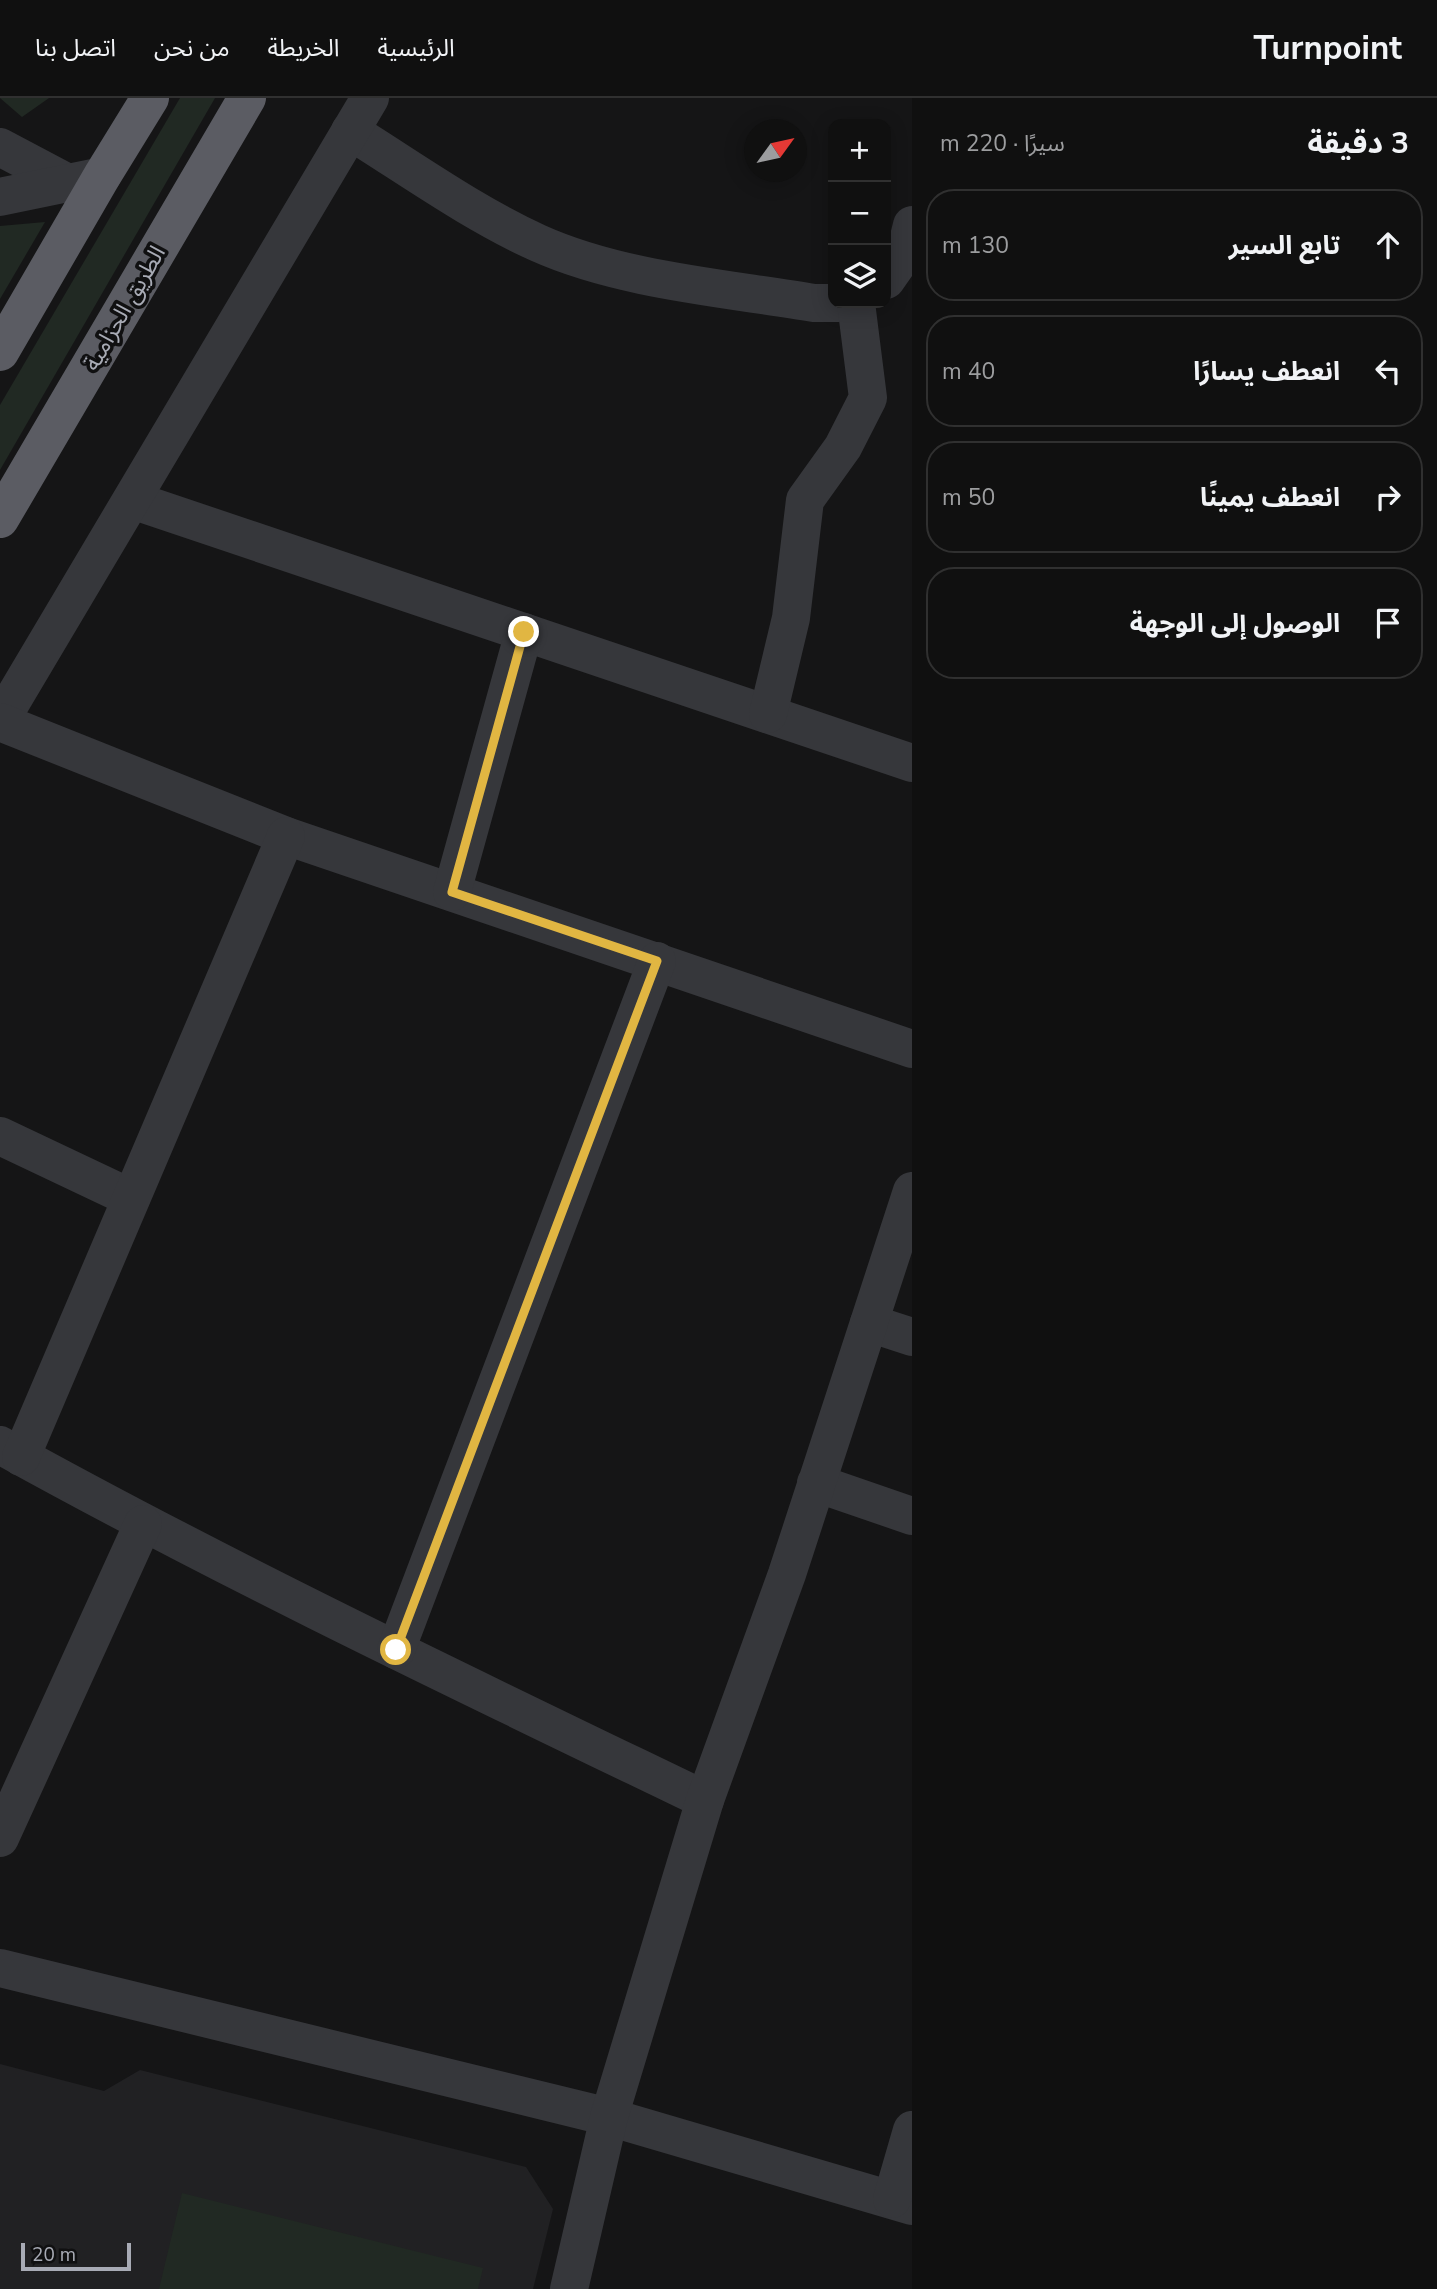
<!DOCTYPE html>
<html lang="ar">
<meta charset="utf-8">
<style>
:root{--surface:#101010;--page:#1e1e1e;--text:#f1f3f6;--muted:#9c9d9f;--line:#303030}
body{margin:0;font-family:"Nunito Sans","Noto Sans Arabic",sans-serif;background:var(--page);color:var(--text);direction:rtl}
.controls{position:absolute;right:21px;top:21px;display:grid;overflow:hidden;border-radius:14px;box-shadow:0 4px 18px #0003}
.controls button{width:63px;height:63px;display:grid;place-items:center;padding:0;border:0;border-bottom:2px solid var(--line);background:var(--surface);color:var(--text);font:35px sans-serif}
.compass{position:absolute;left:744px;top:21px;width:63px;height:63px;border-radius:50%;background:var(--surface);box-shadow:0 4px 18px #0003;rotate:57deg}
.scale{position:absolute;left:21px;bottom:18px;width:110px;box-sizing:border-box;padding-left:7px;border:4px solid #a8abb5;border-top:0;font-size:19px;line-height:24px;white-space:nowrap;color:#a8abb5;-webkit-text-stroke:5px #101011;paint-order:stroke}
.stop{position:absolute;width:21px;height:21px;margin:-16px;border:5px solid #e1b642;border-radius:50%;background:#fff}
.stop.end{background:#e1b642;border-color:#fff;box-shadow:0 2px 7px #0008}
.list{margin:0;padding:0;list-style:none}
h2{display:flex;justify-content:space-between;align-items:center;height:91px;margin:0;padding:0 28px;font-size:30px}
h2 small{font-size:23px;font-weight:400;color:var(--muted)}
.list li{display:grid;grid-template-columns:46px 1fr auto;gap:21px;align-items:center;box-sizing:border-box;height:112px;margin:0 14px 14px;padding:0 14px;border:2px solid var(--line);border-radius:28px}
.list b{display:block;font-size:26px;white-space:nowrap}
.list em{font-size:23px;font-style:normal;color:var(--muted)}
.icon{flex:none;width:38px;height:38px;fill:none;stroke:currentColor;stroke-width:2;stroke-linecap:round;stroke-linejoin:round}
.map{position:relative;flex:none;width:912px;height:2191px;overflow:hidden;direction:ltr}
header{display:flex;align-items:center;gap:42px;box-sizing:border-box;height:98px;padding:0 35px;background:var(--surface);border-bottom:2px solid var(--line)}
header strong{font-size:33px}
nav{display:flex;gap:38px;margin-inline-start:auto;font-size:24px}
main{display:flex}
aside{flex:1;background:var(--surface)}
.map>svg:first-child{display:block}
.built{fill:#212123}
.green{fill:#212923}
.lines{fill:none;stroke-linecap:round;stroke-linejoin:round}
.minor{stroke:#36373b;stroke-width:38}
.trunk{stroke:#5b5c63;stroke-width:38}
.route{stroke:#e1b642;stroke-width:9}
.labels{text-anchor:middle;stroke-width:7;stroke-linejoin:round;paint-order:stroke}
.street-label{font-size:23px;fill:#a8abb5;stroke:#101011}
</style>
<header>
<strong>Turnpoint</strong>
<nav><a>الرئيسية</a><a>الخريطة</a><a>من نحن</a><a>اتصل بنا</a></nav>
</header>
<main>
<aside>
<h2>3 دقيقة<small>سيرًا · 220 m</small></h2>
<ul class="list">
<li><svg class="icon" aria-label="ahead" viewBox="0 0 24 24"><path d="M12 20V5M6 11l6-6 6 6"/></svg><div><b>تابع السير</b></div><em>130 m</em></li>
<li><svg class="icon" aria-label="left" viewBox="0 0 24 24"><path d="M17 20v-9H6M10 6l-5 5 5 5"/></svg><div><b>انعطف يسارًا</b></div><em>40 m</em></li>
<li><svg class="icon" aria-label="right" viewBox="0 0 24 24"><path d="M7 20v-9h11M14 6l5 5-5 5"/></svg><div><b>انعطف يمينًا</b></div><em>50 m</em></li>
<li><svg class="icon" aria-label="arrive" viewBox="0 0 24 24"><path d="M6 21V4h12l-3 4 3 4H6"/></svg><div><b>الوصول إلى الوجهة</b></div></li>
</ul>
</aside>
<div class="map">
<svg width="912" height="2191" viewBox="0 0 912 2191">
<rect width="100%" height="100%" fill="#151516"/>
<path class="built" d="M 0,1966 L 104,1993 L 140,1972 L 526,2069 L 553,2111 L 533,2191 L 0,2191 Z"/>
<g class="green">
<path d="M 0,0 L 49,0 L 22,19 Z"/>
<path d="M 180,0 L 215,0 L 0,372 L 0,307 Z"/>
<path d="M 45,124 L 0,201 L 0,128 Z"/>
<path d="M 182,2095 L 483,2170 L 478,2191 L 159,2191 Z"/>
</g>
<g class="lines">
<g class="minor">
<path d="M 350,33 C 411,71 472,115 538,145 C 620,182 725,190 814,205 L 839,205"/>
<path d="M 0,49 L 68,85"/>
<path d="M 0,99 L 102,78"/>
<path d="M 886,182 L 905,155 L 912,127"/>
<path d="M 132,402 L 912,665"/>
<path d="M 768,616 L 791,520 L 805,402 L 843,349 L 868,300 L 856,205"/>
<path d="M 0,623 L 370,0"/>
<path d="M 0,624 L 286,738 L 912,951"/>
<path d="M 452,794 L 524,534"/>
<path d="M 0,1038 L 131,1100"/>
<path d="M 869,1225 L 912,1239"/>
<path d="M 0,1347 C 231,1475 469,1588 705,1702"/>
<path d="M 21,1359 L 286,738"/>
<path d="M 816,1385 L 912,1418"/>
<path d="M 396,1552 L 657,863"/>
<path d="M 0,1740 L 143,1426"/>
<path d="M 0,1870 L 609,2019 L 912,2108"/>
<path d="M 892,2101 L 912,2032"/>
<path d="M 569,2191 L 609,2019 L 705,1702 L 787,1476 L 912,1093"/>
</g>
<g class="trunk">
<path d="M 0,254 L 102,78 L 150,0"/>
<path d="M 0,421 L 247,0"/>
</g>
</g>
<g class="lines">
<path class="route" d="M 396,1552 L 657,863 L 452,794 L 524,534"/>
</g>
<g class="labels">
<g class="street-label">
<text transform="translate(124 210) rotate(-60)" y="8">الطريق الحزامية</text>
</g>
</g>
</svg>
<div class="controls">
<button>+</button>
<button>−</button>
<button><svg class="icon" aria-label="layers" viewBox="0 0 24 24"><path d="M12 4l9 5-9 5-9-5zM3 14l9 5 9-5"/></svg></button>
</div>
<svg class="compass" viewBox="-18 -18 36 36"><path d="M0-13l5 13h-10z" fill="#e53935"/><path d="M0 13l5-13h-10z" fill="#9c9d9f"/></svg>
<div class="scale">20 m</div>
<div class="stop" style="left:396px;top:1552px"></div>
<div class="stop end" style="left:524px;top:534px"></div>
</div>
</main>
